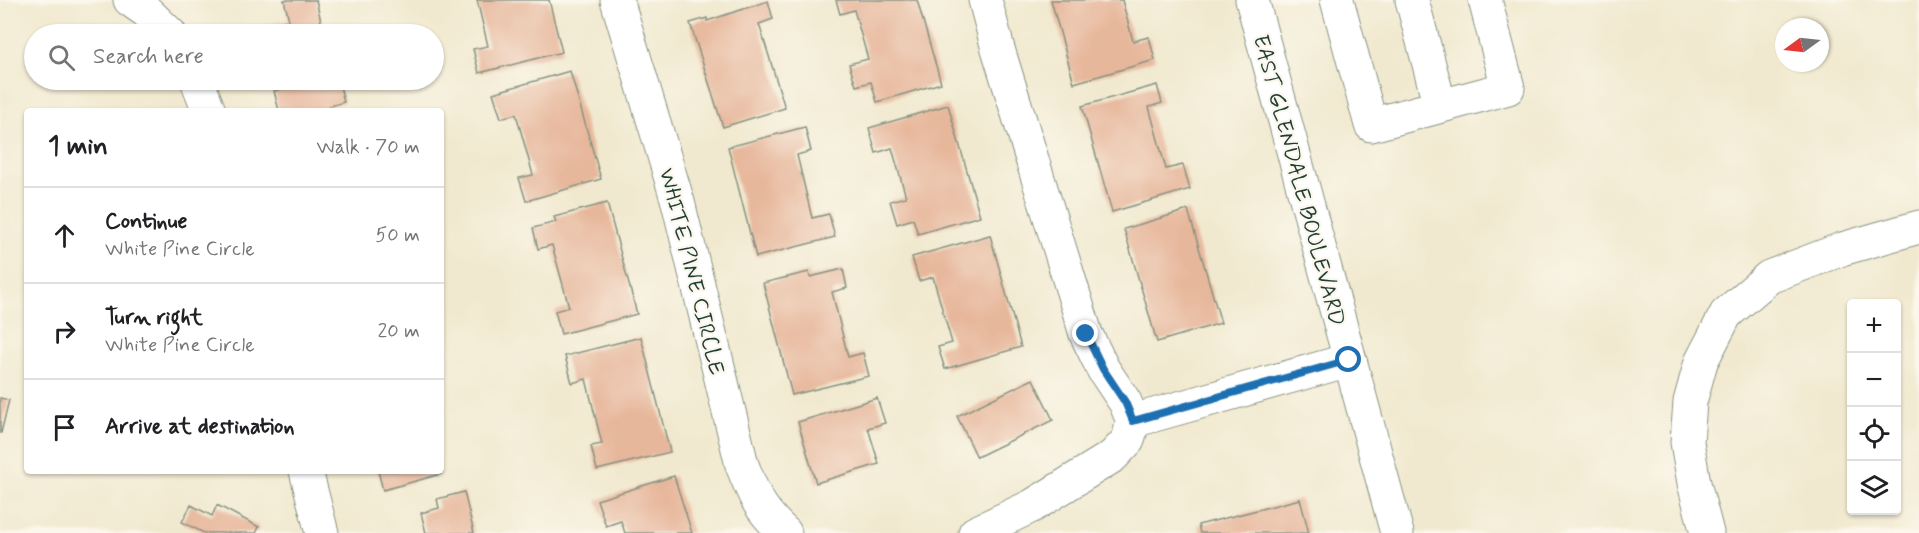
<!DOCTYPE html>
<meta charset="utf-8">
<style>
:root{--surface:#fff;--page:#f2f2f2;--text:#202124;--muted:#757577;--line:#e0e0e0}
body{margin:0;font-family:Mynerve,sans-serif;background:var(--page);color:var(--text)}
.controls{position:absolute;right:18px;bottom:18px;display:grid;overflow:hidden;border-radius:6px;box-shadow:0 2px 4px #0004}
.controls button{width:54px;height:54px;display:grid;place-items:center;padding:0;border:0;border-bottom:2px solid var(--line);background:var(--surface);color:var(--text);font:30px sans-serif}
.compass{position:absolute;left:1775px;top:18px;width:54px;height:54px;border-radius:50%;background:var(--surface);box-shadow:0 2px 4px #0004;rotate:255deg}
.stop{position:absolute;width:18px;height:18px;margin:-14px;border:4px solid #1f6fb2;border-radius:50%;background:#fff}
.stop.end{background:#1f6fb2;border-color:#fff;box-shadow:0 2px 6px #0008}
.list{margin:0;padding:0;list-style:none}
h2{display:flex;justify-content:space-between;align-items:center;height:78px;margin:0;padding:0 24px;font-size:26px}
h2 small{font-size:20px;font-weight:400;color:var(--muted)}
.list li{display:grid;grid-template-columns:39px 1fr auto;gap:18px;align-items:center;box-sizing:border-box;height:96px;padding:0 24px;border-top:2px solid var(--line)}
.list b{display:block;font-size:22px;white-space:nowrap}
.list p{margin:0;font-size:20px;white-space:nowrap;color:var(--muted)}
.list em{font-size:20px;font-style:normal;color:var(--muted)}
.icon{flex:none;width:33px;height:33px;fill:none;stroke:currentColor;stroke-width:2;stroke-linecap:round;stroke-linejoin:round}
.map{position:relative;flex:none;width:1919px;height:533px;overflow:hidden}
.search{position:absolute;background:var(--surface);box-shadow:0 2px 4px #0004;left:24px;top:24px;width:420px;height:66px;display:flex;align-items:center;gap:15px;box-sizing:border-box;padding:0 21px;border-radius:33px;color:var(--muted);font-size:22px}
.panel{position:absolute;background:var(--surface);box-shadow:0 2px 4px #0004;left:24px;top:108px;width:420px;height:366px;border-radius:6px}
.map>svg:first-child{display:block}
.building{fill:#e7b79b}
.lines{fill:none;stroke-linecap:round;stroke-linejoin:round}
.minor-casing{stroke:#889382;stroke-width:35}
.minor{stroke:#fff;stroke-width:33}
.route{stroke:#1f6fb2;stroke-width:8}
.labels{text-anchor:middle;stroke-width:4.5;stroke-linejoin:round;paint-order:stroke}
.street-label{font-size:22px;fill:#1f3d34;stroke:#fbf7ec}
</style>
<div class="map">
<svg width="1919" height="533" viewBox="0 0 1919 533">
<rect width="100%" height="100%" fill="#fbf7ec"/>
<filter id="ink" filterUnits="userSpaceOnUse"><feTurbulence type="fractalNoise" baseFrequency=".0167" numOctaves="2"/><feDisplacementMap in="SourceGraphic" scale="12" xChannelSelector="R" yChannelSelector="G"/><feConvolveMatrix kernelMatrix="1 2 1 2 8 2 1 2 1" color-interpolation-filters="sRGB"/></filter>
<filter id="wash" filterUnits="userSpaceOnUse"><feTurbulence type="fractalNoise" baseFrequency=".008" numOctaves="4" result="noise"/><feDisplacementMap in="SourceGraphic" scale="24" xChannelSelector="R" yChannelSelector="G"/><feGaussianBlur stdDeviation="1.35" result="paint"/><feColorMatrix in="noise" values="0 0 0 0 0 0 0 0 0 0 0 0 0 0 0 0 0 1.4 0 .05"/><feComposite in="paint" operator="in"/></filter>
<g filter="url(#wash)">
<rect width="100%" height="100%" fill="#f1e9cf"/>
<g id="blocks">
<g class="building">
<path d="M 284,0 L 316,0 L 324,34 L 261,34 L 259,27 L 289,20 Z"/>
<path d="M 477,0 L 549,0 L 562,52 L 479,73 L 473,49 L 488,46 Z"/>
<path d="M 836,0 L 917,0 L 941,83 L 877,102 L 871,82 L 856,86 L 849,64 L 868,59 L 854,10 L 840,14 Z"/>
<path d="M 1051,0 L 1122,0 L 1133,41 L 1149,37 L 1155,60 L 1074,83 Z"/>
<path d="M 768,1 L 773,19 L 759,24 L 785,108 L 723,127 L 690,23 L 707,18 L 707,21 Z"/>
<path d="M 570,71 L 601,179 L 526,201 L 519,178 L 533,175 L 516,114 L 501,118 L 493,93 Z"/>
<path d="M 316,80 L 322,80 L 324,86 L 339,82 L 344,102 L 330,106 L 331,111 L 279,111 L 274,91 Z"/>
<path d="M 1157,85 L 1162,103 L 1149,107 L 1166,169 L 1183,165 L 1190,189 L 1112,212 L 1082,106 Z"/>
<path d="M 948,105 L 980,216 L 918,234 L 913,219 L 897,224 L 890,201 L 906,197 L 892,148 L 876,153 L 869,128 Z"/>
<path d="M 805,127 L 811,151 L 797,155 L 812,218 L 829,214 L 835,237 L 756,257 L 728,147 Z"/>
<path d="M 607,203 L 637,314 L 561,334 L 555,311 L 569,307 L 552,245 L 538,249 L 533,228 L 556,222 L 554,217 Z"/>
<path d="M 1188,210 L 1221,323 L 1157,342 L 1124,229 Z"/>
<path d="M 990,235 L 1021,347 L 945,369 L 938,347 L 952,343 L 933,277 L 919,281 L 912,257 Z"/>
<path d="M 843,269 L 847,288 L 832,292 L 848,357 L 863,353 L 869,376 L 792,395 L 763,283 L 809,272 L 810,277 Z"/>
<path d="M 641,337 L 670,452 L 597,470 L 591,446 L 602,444 L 586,379 L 572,383 L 565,356 Z"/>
<path d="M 1033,379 L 1053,420 L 977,457 L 957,416 Z"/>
<path d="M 0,398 L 9,400 L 1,433 L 0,433 Z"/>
<path d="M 877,398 L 885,423 L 868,428 L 879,464 L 816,483 L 798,422 Z"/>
<path d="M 378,471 L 440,471 L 441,474 L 383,490 Z"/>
<path d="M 674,476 L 692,533 L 625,533 L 621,521 L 606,526 L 597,500 Z"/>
<path d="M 464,492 L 474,533 L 426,533 L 421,513 L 439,508 L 437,499 Z"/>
<path d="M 1300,499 L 1309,533 L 1200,533 L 1198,525 Z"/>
<path d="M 191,505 L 212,516 L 217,505 L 259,527 L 256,533 L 204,533 L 182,522 Z"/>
</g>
</g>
</g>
<g filter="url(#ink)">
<use href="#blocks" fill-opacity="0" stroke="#889382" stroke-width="1.5"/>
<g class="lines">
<g class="minor-casing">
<g id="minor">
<path d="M 130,0 L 146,11 L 170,34"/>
<path d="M 617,0 L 678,202 L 742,465 C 754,496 760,510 785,533"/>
<path d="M 1252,0 L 1397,533"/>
<path d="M 1337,0 L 1371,125 L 1508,88 L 1485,0"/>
<path d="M 1412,0 L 1440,106"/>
<path d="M 197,80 L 209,111"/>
<path d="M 1133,421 L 1349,360"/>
<path d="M 306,471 L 322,533"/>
<path d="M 975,533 L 1032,506 L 1113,456 L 1128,440 L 1133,421 L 1125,402 L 1103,369 L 1086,334 L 998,49 L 985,0"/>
<path d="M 1707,533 L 1694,483 L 1687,442 L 1690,402 L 1701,362 L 1726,314 L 1769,277 L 1842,249 L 1919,227"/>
</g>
</g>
<use href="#minor" class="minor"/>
</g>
</g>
<g class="lines" filter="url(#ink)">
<path class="route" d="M 1086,334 L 1103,369 L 1125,402 L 1133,421 L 1349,360"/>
</g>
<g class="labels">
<g class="street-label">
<text transform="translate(1300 180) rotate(75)" y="8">EAST GLENDALE BOULEVARD</text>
<text transform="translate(693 271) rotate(76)" y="8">WHITE PINE CIRCLE</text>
</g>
</g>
</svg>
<div class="controls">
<button>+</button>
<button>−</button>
<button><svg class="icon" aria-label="locate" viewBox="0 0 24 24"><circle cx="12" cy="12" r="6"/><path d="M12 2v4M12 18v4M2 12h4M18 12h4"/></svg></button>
<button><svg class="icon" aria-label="layers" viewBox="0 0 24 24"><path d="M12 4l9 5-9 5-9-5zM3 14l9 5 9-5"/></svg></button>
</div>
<svg class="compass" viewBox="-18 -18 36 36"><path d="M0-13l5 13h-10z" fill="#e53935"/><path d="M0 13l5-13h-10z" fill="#757577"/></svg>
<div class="stop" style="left:1349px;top:360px"></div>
<div class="stop end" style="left:1086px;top:334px"></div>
<div class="search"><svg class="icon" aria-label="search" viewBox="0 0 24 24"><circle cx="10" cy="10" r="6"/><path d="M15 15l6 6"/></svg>Search here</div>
<section class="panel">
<h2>1 min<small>Walk · 70 m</small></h2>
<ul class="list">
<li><svg class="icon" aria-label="ahead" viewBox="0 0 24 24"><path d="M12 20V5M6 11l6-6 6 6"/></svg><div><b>Continue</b><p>White Pine Circle</p></div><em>50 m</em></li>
<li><svg class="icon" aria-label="right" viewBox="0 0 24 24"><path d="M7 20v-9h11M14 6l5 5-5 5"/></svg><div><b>Turn right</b><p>White Pine Circle</p></div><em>20 m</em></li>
<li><svg class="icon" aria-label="arrive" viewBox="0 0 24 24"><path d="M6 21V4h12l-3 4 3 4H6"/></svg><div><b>Arrive at destination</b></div></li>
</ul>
</section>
</div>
